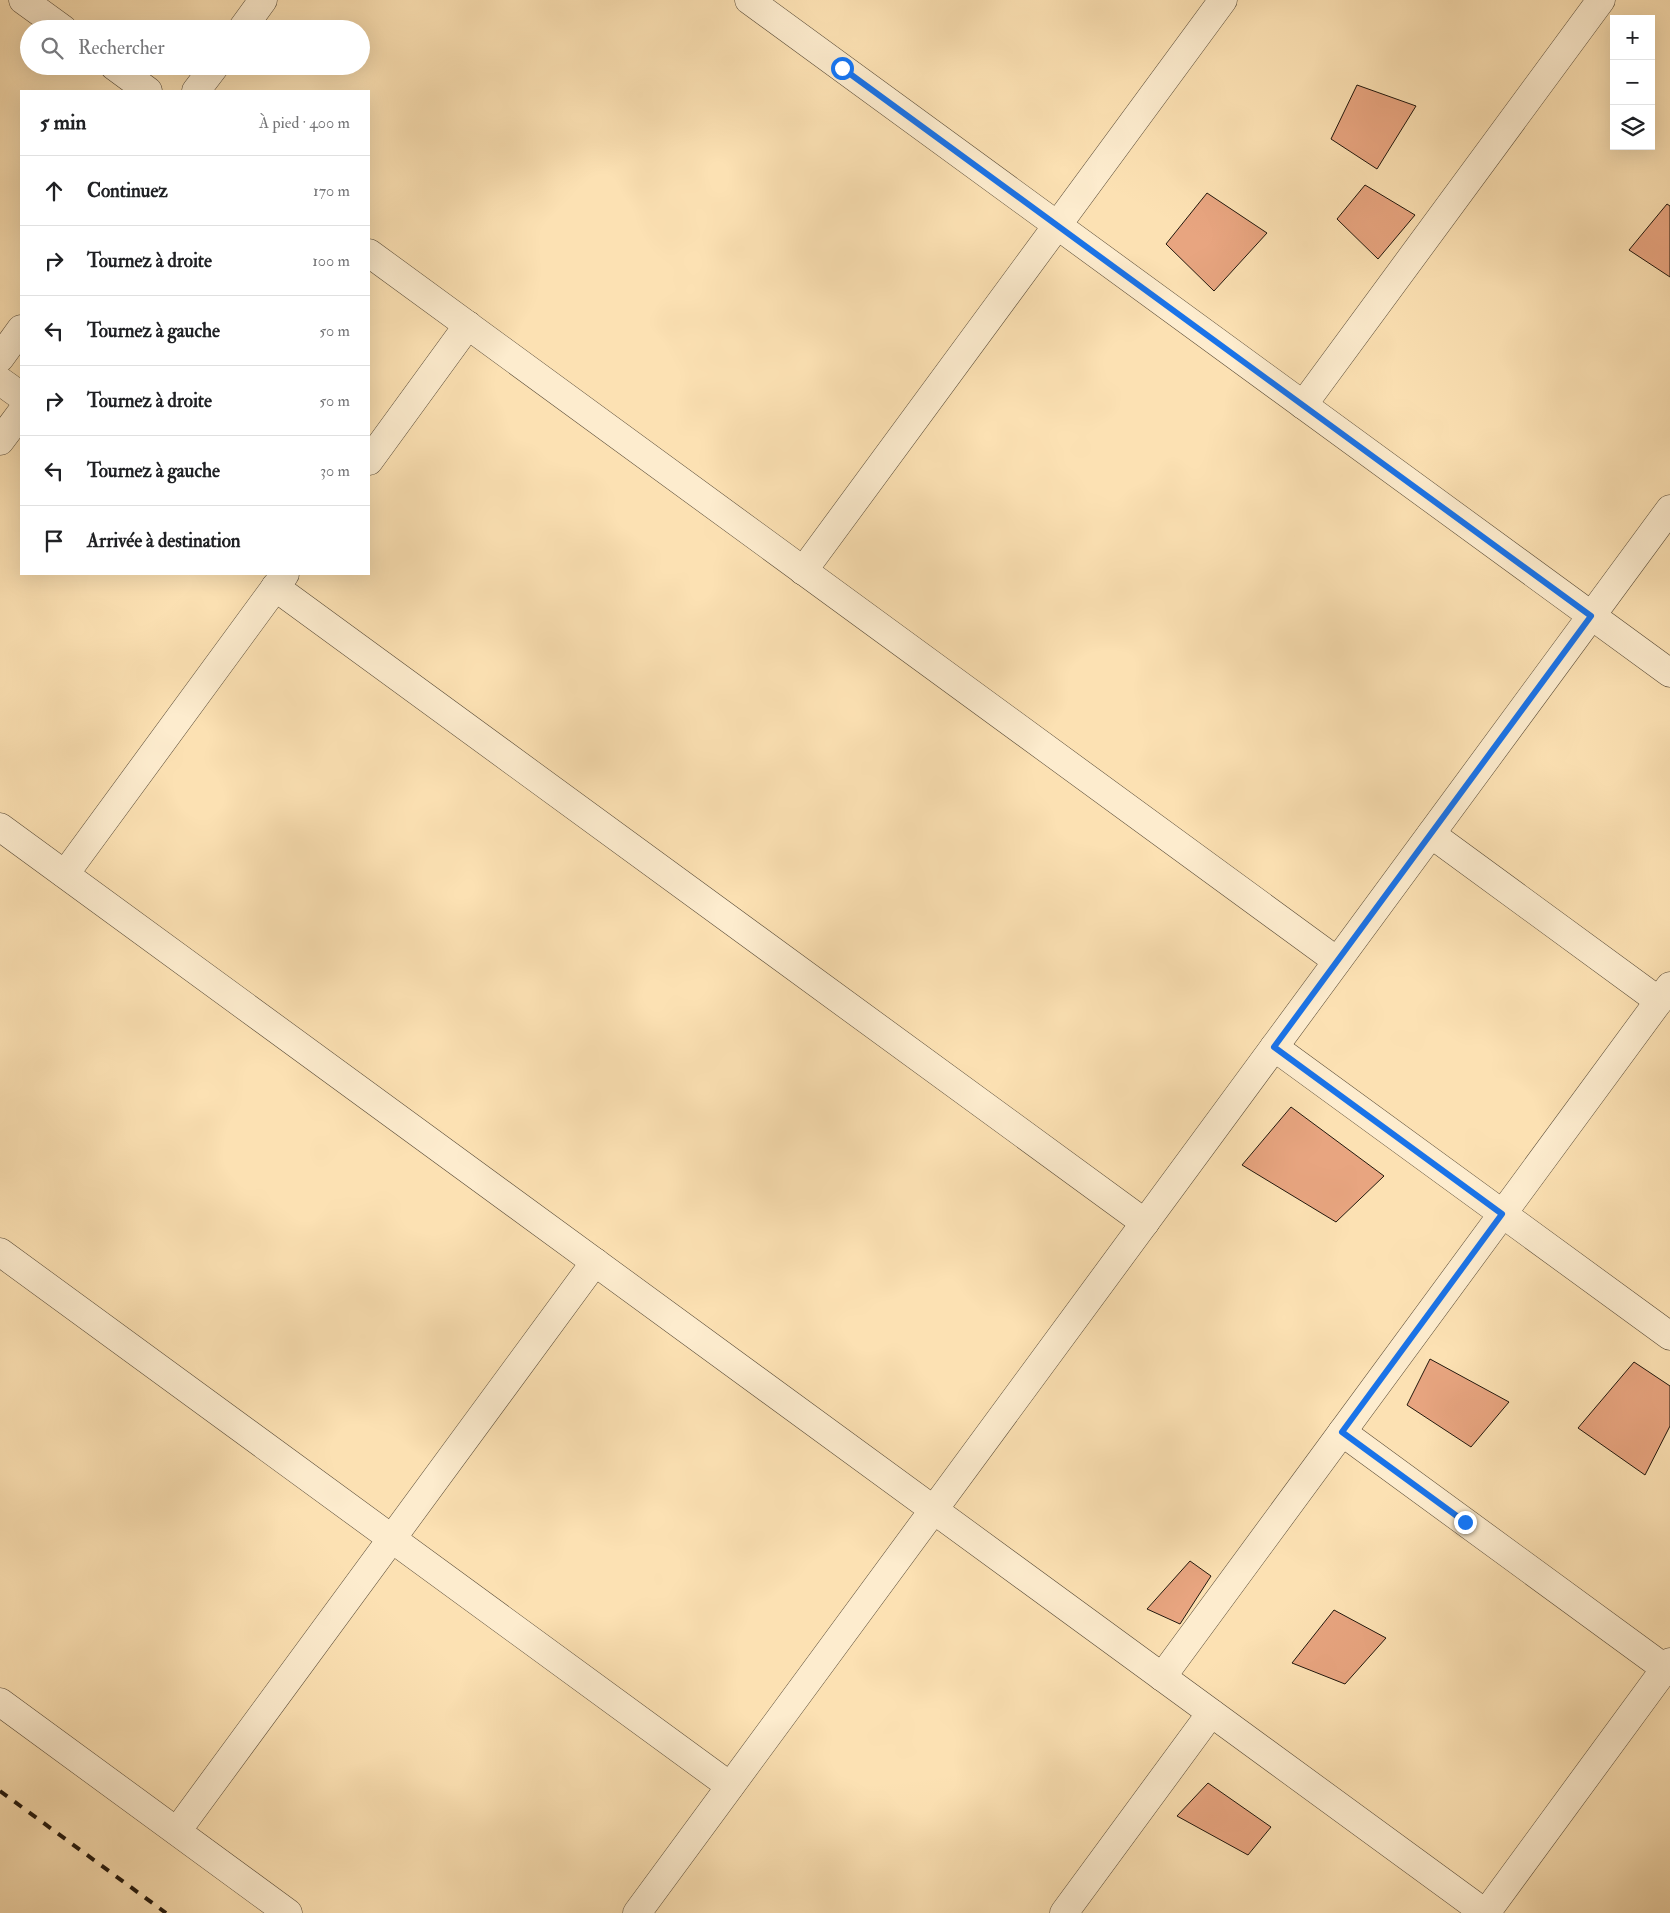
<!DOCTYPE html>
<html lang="fr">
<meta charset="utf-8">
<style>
:root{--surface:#fff;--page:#f6f6f6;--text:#202124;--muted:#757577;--line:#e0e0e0}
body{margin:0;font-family:"IM FELL Double Pica",serif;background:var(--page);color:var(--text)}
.controls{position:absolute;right:15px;top:15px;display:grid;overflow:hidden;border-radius:0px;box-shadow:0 5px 20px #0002}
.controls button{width:45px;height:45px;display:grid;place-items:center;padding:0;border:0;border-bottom:1px solid var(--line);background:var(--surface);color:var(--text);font:25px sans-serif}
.stop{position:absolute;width:15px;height:15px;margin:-11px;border:4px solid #1a73e8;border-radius:50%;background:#fff}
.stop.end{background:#1a73e8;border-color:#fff;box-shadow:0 1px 5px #0008}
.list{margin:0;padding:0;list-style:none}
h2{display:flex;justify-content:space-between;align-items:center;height:65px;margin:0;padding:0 20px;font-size:21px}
h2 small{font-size:16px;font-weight:400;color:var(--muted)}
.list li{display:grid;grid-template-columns:32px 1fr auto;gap:15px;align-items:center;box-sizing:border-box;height:70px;padding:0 20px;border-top:1px solid var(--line)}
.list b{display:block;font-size:19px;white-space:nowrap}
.list em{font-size:16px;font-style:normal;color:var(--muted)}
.icon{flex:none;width:28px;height:28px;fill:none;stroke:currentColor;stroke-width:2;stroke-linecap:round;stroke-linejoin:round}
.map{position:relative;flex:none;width:1670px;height:1913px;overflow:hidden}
.search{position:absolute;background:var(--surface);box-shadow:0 5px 20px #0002;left:20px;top:20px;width:350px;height:55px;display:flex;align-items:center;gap:12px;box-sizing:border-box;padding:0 18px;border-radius:28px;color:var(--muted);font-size:19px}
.panel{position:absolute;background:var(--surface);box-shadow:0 5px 20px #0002;left:20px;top:90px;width:350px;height:485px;border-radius:0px}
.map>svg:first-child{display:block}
.building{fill:#e8a580;stroke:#21170d}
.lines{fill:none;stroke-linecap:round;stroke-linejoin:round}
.minor-casing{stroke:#584a36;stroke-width:29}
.minor{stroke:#fdecce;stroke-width:28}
.rail{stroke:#21170d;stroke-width:4;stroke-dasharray:9 9;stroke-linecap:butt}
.route{stroke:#1a73e8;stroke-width:6}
</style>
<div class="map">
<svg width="1670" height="1913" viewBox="0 0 1670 1913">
<rect width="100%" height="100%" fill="#fce1b3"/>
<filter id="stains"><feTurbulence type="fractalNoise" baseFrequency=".004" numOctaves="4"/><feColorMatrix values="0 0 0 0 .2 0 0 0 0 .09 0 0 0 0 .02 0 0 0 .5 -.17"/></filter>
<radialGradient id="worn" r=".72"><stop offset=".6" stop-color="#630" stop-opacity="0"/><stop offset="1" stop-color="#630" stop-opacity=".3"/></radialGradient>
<g class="building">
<path d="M 1357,85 L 1416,106 L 1377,169 L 1331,139 Z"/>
<path d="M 1365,185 L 1415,215 L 1378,259 L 1337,219 Z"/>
<path d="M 1207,193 L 1267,233 L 1214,291 L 1166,244 Z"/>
<path d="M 1667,204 L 1670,206 L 1670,277 L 1629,250 Z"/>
<path d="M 1291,1107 L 1384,1176 L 1336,1222 L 1242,1165 Z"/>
<path d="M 1430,1359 L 1509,1402 L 1471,1447 L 1407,1405 Z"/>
<path d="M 1634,1362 L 1670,1386 L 1670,1426 L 1645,1475 L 1578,1428 Z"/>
<path d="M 1190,1561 L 1211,1576 L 1180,1624 L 1147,1609 Z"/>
<path d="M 1334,1610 L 1386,1638 L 1345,1684 L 1292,1663 Z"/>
<path d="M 1208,1783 L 1271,1827 L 1248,1855 L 1177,1816 Z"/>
</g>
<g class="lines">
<g class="minor-casing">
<g id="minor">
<path d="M 23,0 L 63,29"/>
<path d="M 749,0 L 1670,673"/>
<path d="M 242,29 L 263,0"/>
<path d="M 114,66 L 148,91"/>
<path d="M 196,91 L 215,66"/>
<path d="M 369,253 L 1337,961"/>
<path d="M 0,358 L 21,329"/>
<path d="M 0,381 L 21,396"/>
<path d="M 1303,405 L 1601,0"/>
<path d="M 0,441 L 21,413"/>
<path d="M 369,461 L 468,325"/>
<path d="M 803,571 L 1223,0"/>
<path d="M 275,587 L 1145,1223"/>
<path d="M 0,827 L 1485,1913"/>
<path d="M 1431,834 L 1659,1001"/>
<path d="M 65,874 L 285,574"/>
<path d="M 1274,1047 L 1670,1336"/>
<path d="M 0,1252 L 730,1786"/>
<path d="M 1342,1432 L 1670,1672"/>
<path d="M 1162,1677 L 1670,986"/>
<path d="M 0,1702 L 288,1913"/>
<path d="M 177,1831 L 595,1262"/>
<path d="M 637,1913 L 1670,509"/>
<path d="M 1064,1913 L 1211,1713"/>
<path d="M 1486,1913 L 1670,1662"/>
</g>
</g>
<use href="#minor" class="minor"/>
<path class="rail" d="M 0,1791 L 166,1913"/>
</g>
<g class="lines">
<path class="route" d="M 842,68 L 1591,616 L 1274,1047 L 1502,1214 L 1342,1432 L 1465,1522"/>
</g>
<rect width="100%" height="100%" filter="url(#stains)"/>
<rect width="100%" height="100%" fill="url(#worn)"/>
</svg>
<div class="controls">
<button>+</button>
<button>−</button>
<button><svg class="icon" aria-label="layers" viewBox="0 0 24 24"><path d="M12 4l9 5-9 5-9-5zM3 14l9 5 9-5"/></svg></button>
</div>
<div class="stop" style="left:842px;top:68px"></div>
<div class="stop end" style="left:1465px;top:1522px"></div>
<div class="search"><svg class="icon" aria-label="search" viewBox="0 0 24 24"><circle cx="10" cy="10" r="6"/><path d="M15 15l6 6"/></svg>Rechercher</div>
<section class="panel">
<h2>5 min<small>À pied · 400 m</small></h2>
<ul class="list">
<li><svg class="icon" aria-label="ahead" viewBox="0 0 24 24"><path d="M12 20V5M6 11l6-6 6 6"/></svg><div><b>Continuez</b></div><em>170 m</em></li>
<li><svg class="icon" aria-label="right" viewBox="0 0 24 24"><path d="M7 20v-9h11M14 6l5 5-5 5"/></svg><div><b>Tournez à droite</b></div><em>100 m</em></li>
<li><svg class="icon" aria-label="left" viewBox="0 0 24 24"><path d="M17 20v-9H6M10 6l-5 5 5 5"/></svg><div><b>Tournez à gauche</b></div><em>50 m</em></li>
<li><svg class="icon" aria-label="right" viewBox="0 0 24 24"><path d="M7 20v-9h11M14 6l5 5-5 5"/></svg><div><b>Tournez à droite</b></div><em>50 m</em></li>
<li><svg class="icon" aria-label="left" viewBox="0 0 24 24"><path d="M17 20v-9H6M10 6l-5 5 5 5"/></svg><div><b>Tournez à gauche</b></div><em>30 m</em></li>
<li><svg class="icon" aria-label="arrive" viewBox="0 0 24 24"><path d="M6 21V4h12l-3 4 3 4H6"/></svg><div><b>Arrivée à destination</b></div></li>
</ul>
</section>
</div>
